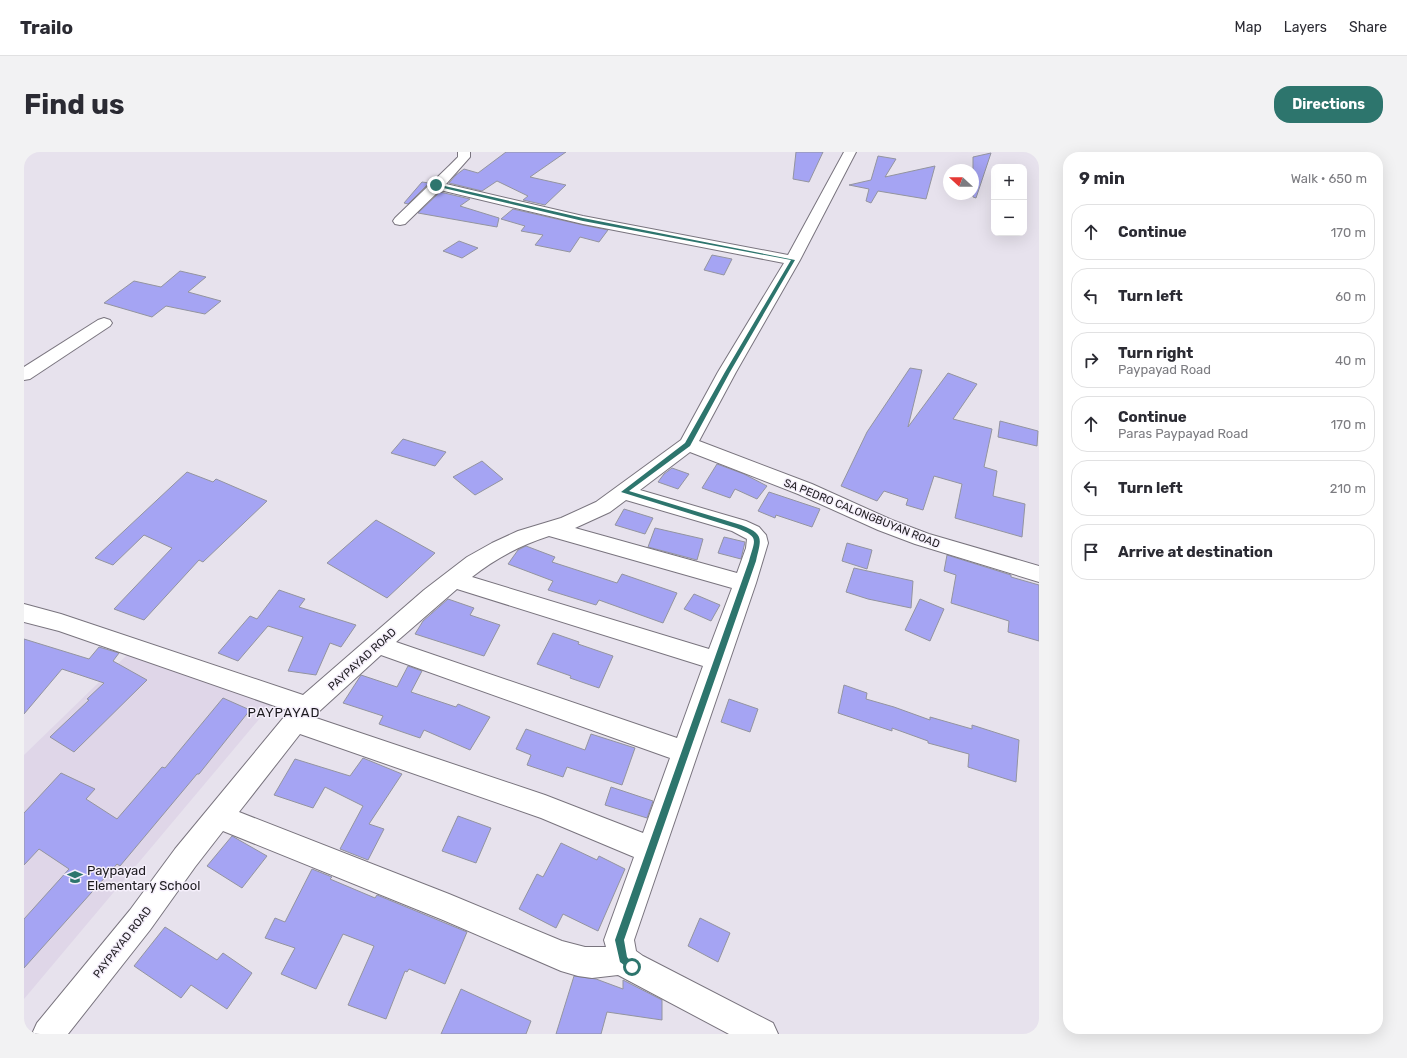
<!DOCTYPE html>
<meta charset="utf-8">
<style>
:root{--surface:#fff;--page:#f2f2f3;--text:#2b2b33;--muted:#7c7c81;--line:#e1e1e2;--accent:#2d756d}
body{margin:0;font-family:Rubik,sans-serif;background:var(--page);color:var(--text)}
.controls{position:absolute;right:12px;top:12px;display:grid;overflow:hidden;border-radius:8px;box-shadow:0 4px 16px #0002}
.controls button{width:36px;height:36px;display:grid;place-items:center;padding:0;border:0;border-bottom:1px solid var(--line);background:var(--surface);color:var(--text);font:20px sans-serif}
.compass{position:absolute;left:919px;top:12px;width:36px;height:36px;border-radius:50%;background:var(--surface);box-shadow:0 4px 16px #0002;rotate:291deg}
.stop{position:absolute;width:12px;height:12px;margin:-9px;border:3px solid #2d756d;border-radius:50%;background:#fff}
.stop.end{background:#2d756d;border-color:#fff;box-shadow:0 1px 4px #0008}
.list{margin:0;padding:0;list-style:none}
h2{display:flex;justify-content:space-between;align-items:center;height:52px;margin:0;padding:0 16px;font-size:17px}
h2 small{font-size:13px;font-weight:400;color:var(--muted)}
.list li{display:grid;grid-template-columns:26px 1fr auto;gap:12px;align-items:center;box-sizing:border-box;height:56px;margin:0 8px 8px;padding:0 8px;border:1px solid var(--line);border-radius:16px}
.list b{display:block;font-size:15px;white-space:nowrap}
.list p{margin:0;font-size:13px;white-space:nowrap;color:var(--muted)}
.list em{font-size:13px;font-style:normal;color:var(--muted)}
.icon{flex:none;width:22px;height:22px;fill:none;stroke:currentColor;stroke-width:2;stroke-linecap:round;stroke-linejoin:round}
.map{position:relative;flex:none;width:1015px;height:882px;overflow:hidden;border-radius:16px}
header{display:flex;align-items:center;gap:24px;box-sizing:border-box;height:56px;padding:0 20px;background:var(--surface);border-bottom:1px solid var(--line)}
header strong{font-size:19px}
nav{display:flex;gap:22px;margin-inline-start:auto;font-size:14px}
.intro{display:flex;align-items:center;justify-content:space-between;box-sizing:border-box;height:96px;padding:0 24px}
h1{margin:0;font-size:28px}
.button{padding:10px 18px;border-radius:16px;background:var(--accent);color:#fff;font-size:14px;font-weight:700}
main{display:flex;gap:24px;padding:0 24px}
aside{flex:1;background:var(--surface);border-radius:16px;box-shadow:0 4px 16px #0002}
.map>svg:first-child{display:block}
.built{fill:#dfd6e8}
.building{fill:#a5a4f3;stroke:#93949f}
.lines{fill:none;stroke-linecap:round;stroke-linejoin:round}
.minor-casing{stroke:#79747e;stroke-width:2}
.minor{fill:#fff;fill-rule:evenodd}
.route{fill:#2d756d}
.labels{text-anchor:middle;stroke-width:3;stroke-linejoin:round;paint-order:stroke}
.street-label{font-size:11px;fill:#1d1b1f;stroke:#f5effb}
.quarter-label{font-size:13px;letter-spacing:1px;fill:#1d1b1f;stroke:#f5effb}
.near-poi-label{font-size:13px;fill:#1d1b1f;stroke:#f5effb;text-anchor:start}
</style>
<header>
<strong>Trailo</strong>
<nav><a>Map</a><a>Layers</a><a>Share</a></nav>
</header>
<div class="intro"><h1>Find us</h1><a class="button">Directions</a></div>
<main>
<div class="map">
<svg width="1015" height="882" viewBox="0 0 1015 882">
<rect width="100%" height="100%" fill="#e7e2ed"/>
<path class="built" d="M 103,503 L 247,553 L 0,847 L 0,603 Z"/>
<g class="building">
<path d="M 482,0 L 542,0 L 506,25 L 542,33 L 521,53 L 499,48 L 504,44 L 473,29 L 458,39 L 425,31 L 432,23 L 440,17 L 454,21 Z"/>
<path d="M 772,0 L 799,0 L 785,30 L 769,27 Z"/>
<path d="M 967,1 L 952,46 L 949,45 L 949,5 Z"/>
<path d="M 854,4 L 872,7 L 861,25 L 911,14 L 902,47 L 854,39 L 847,51 L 842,49 L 845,37 L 825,33 L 847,28 Z"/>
<path d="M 398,30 L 405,31 L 384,52 L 380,51 Z"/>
<path d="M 416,40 L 446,47 L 436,54 L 475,66 L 473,75 L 394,61 Z"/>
<path d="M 489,57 L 559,73 L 584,78 L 575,90 L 556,85 L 546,100 L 511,93 L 519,83 L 497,79 L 501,74 L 477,67 Z"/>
<path d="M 435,89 L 454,96 L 438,106 L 419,99 Z"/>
<path d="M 688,103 L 708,107 L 700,123 L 680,118 Z"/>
<path d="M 156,119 L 182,125 L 164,140 L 197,149 L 181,162 L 142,154 L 128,165 L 80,151 L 110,129 L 137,135 Z"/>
<path d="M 886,216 L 898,218 L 884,275 L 924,221 L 953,232 L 929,267 L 968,277 L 960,315 L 973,319 L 969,344 L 1001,352 L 998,385 L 931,366 L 938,332 L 910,324 L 899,358 L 882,353 L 884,347 L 860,339 L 853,349 L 817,334 L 843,280 Z"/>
<path d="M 976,269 L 1014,279 L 1013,294 L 974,285 Z"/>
<path d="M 379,287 L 422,300 L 411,314 L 367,301 Z"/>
<path d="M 458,309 L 479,327 L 451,343 L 429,325 Z"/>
<path d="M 693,312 L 720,322 L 743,334 L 733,347 L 711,337 L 706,346 L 678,336 Z"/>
<path d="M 648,316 L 665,322 L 654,337 L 634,330 L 640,322 Z"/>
<path d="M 163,320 L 189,330 L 192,327 L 243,349 L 179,410 L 175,408 L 120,468 L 90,457 L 148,396 L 120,383 L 89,413 L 71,406 Z"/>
<path d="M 745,340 L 796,357 L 788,375 L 752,363 L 751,366 L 734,359 Z"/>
<path d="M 600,357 L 629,366 L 621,382 L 591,373 Z"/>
<path d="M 352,368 L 411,401 L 363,446 L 303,411 Z"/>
<path d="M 631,376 L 679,387 L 673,408 L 624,395 Z"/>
<path d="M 700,385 L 721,390 L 717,407 L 694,401 Z"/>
<path d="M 823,391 L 848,398 L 843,417 L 818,409 Z"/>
<path d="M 502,394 L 531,405 L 528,410 L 593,431 L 598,422 L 653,441 L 639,471 L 575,448 L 572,453 L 524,438 L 529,429 L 484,412 L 494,398 Z"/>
<path d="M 923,403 L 987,423 L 987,425 L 1015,433 L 1015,489 L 984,480 L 985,469 L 927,451 L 932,423 L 920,419 Z"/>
<path d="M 830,416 L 889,429 L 887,456 L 844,447 L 822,440 Z"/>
<path d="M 255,438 L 281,447 L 275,455 L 332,473 L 317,495 L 306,491 L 292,523 L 264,519 L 279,485 L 244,474 L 214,509 L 194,501 L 226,464 L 233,467 Z"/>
<path d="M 670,442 L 696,453 L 687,469 L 660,457 Z"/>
<path d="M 424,447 L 450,456 L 446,463 L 476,473 L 460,504 L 391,482 L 399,469 Z"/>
<path d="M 896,447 L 920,457 L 906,489 L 881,478 Z"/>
<path d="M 529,481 L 555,490 L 554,492 L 589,504 L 575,536 L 546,526 L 547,524 L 513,512 Z"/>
<path d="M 0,487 L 65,507 L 75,495 L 95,501 L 89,509 L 123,528 L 50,600 L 26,585 L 65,548 L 63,547 L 80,531 L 38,517 L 0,562 Z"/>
<path d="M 384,514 L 398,519 L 387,540 L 432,555 L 434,552 L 466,565 L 446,598 L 400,578 L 396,586 L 355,572 L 359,564 L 319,551 L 337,523 L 373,535 Z"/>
<path d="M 820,533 L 843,541 L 842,547 L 870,555 L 906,568 L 906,565 L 948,577 L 948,573 L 995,588 L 992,630 L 944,615 L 945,602 L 904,591 L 904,589 L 868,576 L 868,579 L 814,561 Z"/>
<path d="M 199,546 L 226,558 L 175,622 L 173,622 L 96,714 L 93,712 L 0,816 L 0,767 L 45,717 L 15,697 L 0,713 L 0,661 L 37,621 L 71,637 L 62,647 L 93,667 L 138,615 L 141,616 Z"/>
<path d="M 705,547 L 734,557 L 726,580 L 697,570 Z"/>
<path d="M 502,577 L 561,598 L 567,582 L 611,596 L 598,633 L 543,615 L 539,625 L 503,613 L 507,603 L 492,597 Z"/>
<path d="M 339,606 L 378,622 L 345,672 L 360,677 L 344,708 L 316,697 L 339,654 L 301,635 L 289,656 L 250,643 L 271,607 L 326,624 Z"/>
<path d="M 587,635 L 629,649 L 623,666 L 581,653 Z"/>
<path d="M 434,664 L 467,676 L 452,711 L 418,699 Z"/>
<path d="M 208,684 L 243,704 L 218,736 L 183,714 Z"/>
<path d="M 537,691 L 573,708 L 575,704 L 601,717 L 574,779 L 539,762 L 532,776 L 495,757 L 513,722 L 519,725 Z"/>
<path d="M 288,717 L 308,725 L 306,727 L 351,746 L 353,743 L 443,780 L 421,832 L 385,817 L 383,820 L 381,819 L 362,867 L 324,853 L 350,794 L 319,782 L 292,837 L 257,822 L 271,796 L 241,786 L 251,766 L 261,770 Z"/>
<path d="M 676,766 L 706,781 L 694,810 L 664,794 Z"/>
<path d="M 141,775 L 193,808 L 199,801 L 228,821 L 203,857 L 167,833 L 157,846 L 110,814 Z"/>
<path d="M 550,824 L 572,827 L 599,837 L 599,828 L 638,848 L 638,868 L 583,860 L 577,882 L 532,882 Z"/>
<path d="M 437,837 L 507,869 L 502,882 L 417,882 Z"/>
</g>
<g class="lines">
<g class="minor-casing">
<g id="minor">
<path d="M 434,0 L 446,0 L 446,5 L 422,32 L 559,64 L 764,103 L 820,0 L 832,0 L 776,108 L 712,220 L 675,289 L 788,332 L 868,368 L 905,382 L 1015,414 L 1015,430 L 891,392 L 854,378 L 774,342 L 666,300 L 616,338 L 722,369 L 735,375 L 742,383 L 744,391 L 732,431 L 610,788 L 612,799 L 619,804 L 749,871 L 754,882 L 705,882 L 594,823 L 568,826 L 554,824 L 537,819 L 419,768 L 199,679 L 171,715 L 126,778 L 44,882 L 8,882 L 13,871 L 106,758 L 151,697 L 265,559 L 35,479 L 0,470 L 0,452 L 37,462 L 279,543 L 400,438 L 443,405 L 468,391 L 494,379 L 537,366 L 572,350 L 657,288 L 694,220 L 760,111 L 559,72 L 416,38 L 381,72 L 376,73 L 371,72 L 369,69 L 371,66 L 425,14 L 434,5 ZM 602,348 L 708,379 L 723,387 L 722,396 L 713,421 L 551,376 L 586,360 ZM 525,384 L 708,436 L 685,497 L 448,425 C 472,406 497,393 525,384 ZM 433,437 L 679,514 L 653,586 L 372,490 ZM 357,503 L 646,606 L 619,681 L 521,643 L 289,565 ZM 276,582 L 517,666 L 610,705 L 580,788 L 582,795 L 561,795 L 538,789 L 425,742 L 215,660 Z"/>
<path d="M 80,166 L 86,168 L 88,171 L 86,174 L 6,227 L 0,228 L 0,215 L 74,168 Z"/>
</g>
</g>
<use href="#minor" class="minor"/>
</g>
<path class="route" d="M 412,32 L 559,66 L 771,108 L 706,220 L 666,294 L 605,339 L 717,373 C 741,382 737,387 732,409 L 600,788 L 603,805 L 612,815 L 611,818 L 608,819 L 596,810 L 591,788 L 725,409 C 731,387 736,385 712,376 L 597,340 L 661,291 L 701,220 L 767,108 L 559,69 L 411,34 Z"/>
<defs>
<g id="school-bare" transform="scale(1.2)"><path d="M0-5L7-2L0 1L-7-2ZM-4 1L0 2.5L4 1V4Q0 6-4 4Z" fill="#2d756d" stroke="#f5effb" stroke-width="2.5" paint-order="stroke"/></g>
</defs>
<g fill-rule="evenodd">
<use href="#school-bare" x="51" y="725"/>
</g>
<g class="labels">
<g class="street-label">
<text transform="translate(838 361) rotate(22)" y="4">SA PEDRO CALONGBUYAN ROAD</text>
<text transform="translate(338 507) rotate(-42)" y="4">PAYPAYAD ROAD</text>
<text transform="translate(98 790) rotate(-52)" y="4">PAYPAYAD ROAD</text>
</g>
<g class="quarter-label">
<text x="260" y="565">PAYPAYAD</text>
</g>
<g class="near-poi-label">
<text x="63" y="723">Paypayad<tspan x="63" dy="15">Elementary School</tspan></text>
</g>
</g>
</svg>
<div class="controls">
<button>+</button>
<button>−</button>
</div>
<svg class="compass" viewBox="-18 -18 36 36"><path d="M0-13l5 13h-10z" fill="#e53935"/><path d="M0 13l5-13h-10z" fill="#7c7c81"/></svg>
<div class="stop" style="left:608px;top:815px"></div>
<div class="stop end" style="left:412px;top:33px"></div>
</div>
<aside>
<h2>9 min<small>Walk · 650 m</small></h2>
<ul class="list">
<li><svg class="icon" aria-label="ahead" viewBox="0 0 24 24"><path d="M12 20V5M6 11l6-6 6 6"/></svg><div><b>Continue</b></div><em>170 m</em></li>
<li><svg class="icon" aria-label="left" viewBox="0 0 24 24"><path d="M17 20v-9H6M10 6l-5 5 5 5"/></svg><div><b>Turn left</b></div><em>60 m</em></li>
<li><svg class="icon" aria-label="right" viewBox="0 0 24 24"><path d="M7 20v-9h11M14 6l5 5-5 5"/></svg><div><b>Turn right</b><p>Paypayad Road</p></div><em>40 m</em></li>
<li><svg class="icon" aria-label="ahead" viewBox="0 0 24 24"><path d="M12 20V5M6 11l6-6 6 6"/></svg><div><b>Continue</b><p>Paras Paypayad Road</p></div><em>170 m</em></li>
<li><svg class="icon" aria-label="left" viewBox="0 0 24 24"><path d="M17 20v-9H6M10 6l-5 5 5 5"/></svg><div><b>Turn left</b></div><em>210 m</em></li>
<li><svg class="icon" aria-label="arrive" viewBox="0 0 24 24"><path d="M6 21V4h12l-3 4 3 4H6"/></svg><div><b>Arrive at destination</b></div></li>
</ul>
</aside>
</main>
